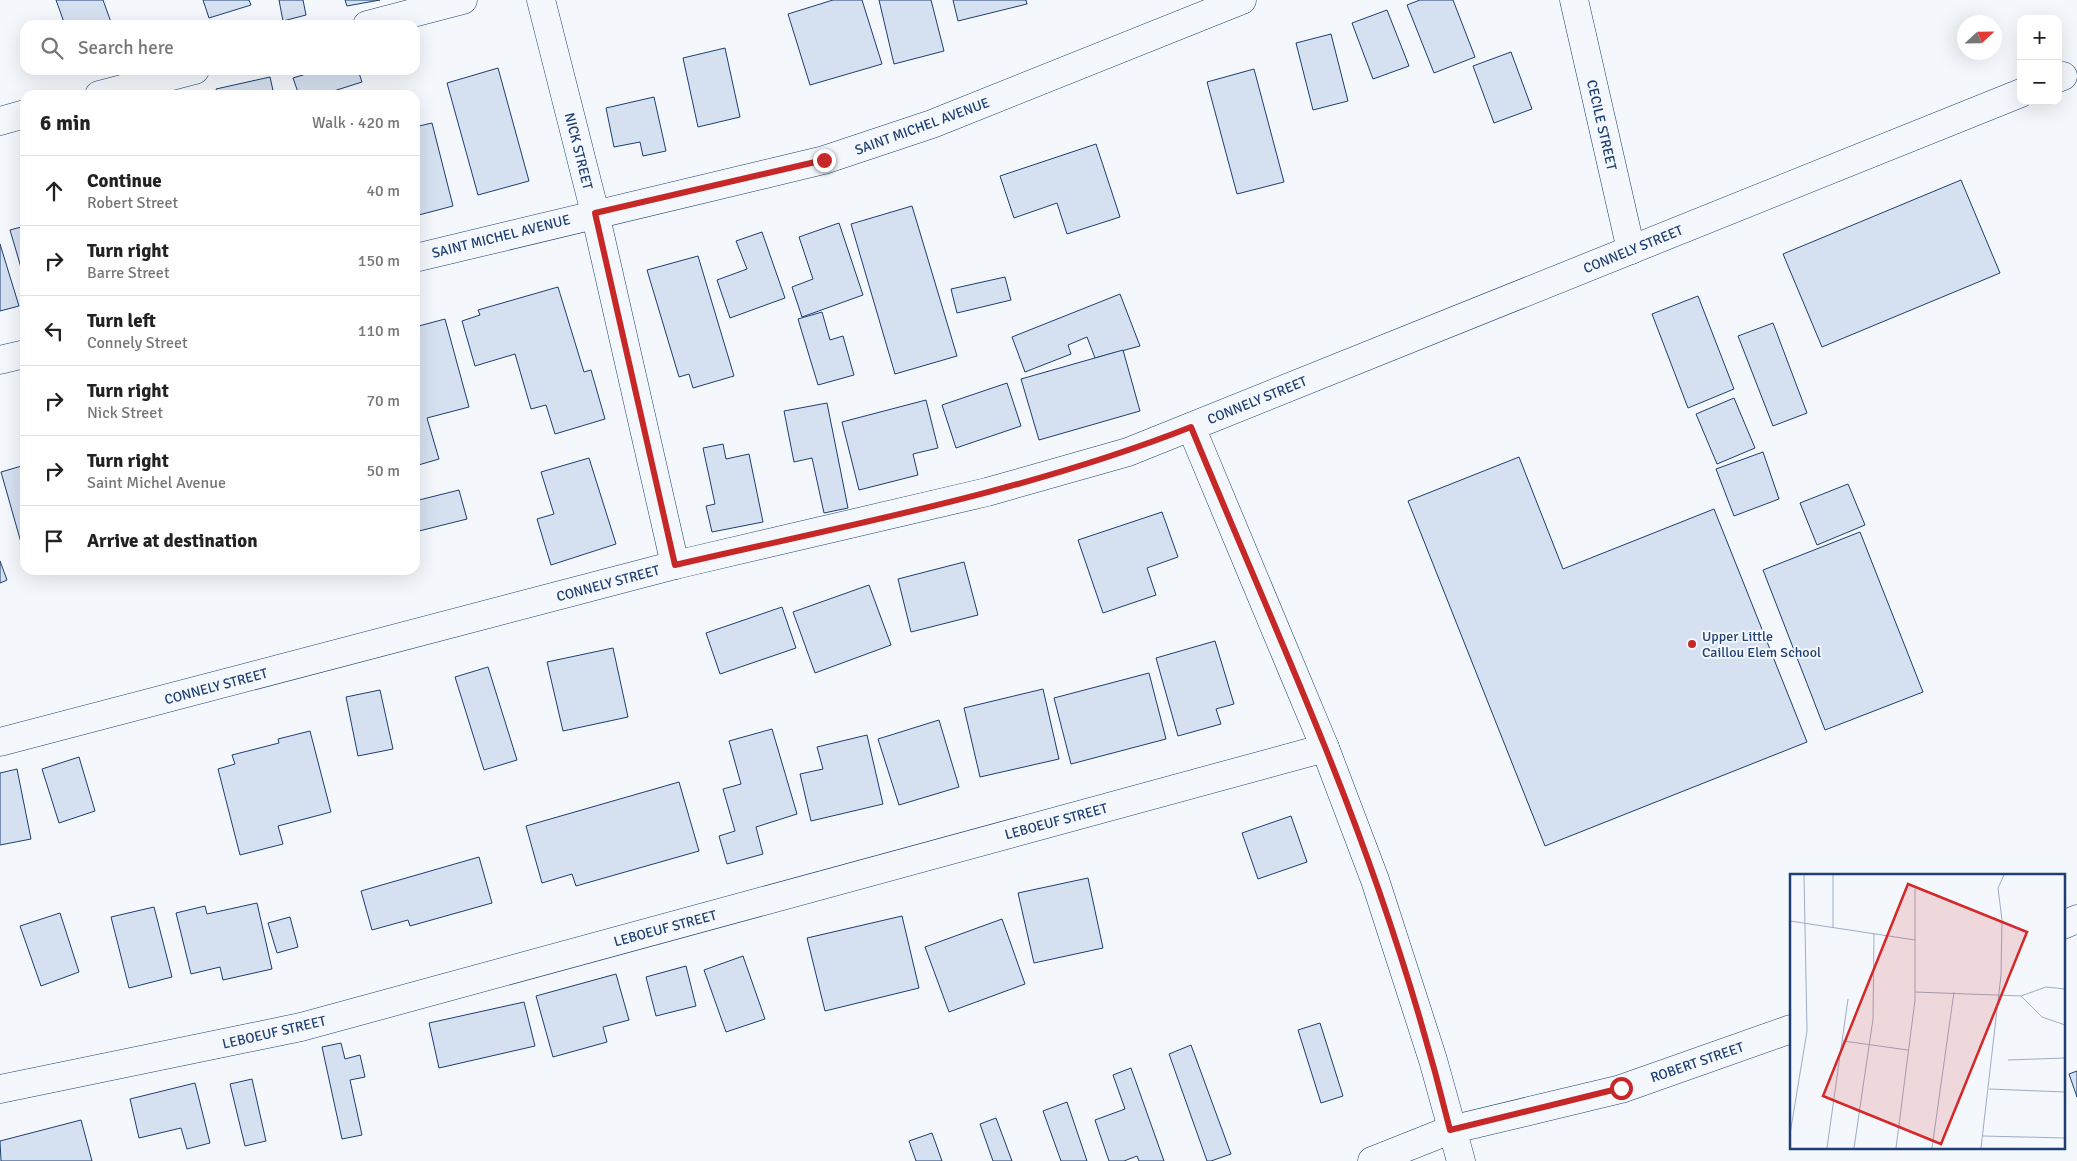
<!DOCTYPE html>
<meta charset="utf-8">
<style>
:root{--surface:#fff;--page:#f2f2f2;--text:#222;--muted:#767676;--line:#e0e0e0}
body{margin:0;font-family:Signika,sans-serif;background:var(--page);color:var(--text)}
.controls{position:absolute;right:15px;top:15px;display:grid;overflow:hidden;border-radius:10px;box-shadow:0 5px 20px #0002}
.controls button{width:45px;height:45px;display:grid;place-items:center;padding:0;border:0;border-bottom:1px solid var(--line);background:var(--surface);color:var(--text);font:25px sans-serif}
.compass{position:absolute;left:1957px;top:15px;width:45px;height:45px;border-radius:50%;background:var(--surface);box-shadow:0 5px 20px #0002;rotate:68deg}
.stop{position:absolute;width:15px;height:15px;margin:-11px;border:4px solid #c62828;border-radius:50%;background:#fff}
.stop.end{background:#c62828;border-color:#fff;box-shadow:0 1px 5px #0008}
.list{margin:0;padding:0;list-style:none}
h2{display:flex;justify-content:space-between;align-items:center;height:65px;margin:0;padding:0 20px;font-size:21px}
h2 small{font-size:16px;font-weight:400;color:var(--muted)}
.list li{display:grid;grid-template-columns:32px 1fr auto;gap:15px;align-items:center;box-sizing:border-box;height:70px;padding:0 20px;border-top:1px solid var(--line)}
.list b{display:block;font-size:19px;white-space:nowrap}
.list p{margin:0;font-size:16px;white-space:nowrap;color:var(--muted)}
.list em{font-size:16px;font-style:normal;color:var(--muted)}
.icon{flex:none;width:28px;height:28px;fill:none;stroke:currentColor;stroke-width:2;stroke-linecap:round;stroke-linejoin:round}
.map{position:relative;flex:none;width:2077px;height:1161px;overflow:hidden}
.search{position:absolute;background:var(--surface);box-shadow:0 5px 20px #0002;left:20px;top:20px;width:400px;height:55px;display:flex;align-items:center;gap:12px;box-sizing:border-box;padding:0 18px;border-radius:15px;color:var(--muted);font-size:19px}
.panel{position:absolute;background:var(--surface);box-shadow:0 5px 20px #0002;left:20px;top:90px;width:400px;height:485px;border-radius:15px}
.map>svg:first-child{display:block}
.building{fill:#d5e0f0;stroke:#1d3f73}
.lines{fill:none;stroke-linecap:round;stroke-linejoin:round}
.street-casing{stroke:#1d3f73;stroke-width:29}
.street{stroke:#f4f7fb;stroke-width:28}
.route{stroke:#c62828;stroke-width:6}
.poi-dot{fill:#c62828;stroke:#f4f7fb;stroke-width:2}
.labels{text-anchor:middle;stroke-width:4;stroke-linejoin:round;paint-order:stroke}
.street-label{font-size:14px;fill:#1d3f73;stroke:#f4f7fb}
.poi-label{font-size:14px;fill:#1d3f73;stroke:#f4f7fb;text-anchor:start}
.inset-road{fill:none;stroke:#9eadc5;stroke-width:1}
.view{fill:#d62828;fill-opacity:0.15;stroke:#d62828;stroke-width:2.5}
.inset-edge{fill:none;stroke:#1d3f73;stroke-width:2.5}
</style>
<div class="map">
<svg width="2077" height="1161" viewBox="0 0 2077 1161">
<rect width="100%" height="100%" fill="#f4f7fb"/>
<g class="building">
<path d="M 56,0 L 103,0 L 112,25 L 65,25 Z"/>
<path d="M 203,0 L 249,0 L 251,5 L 209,18 Z"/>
<path d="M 279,0 L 303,0 L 306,15 L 283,21 Z"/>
<path d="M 345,0 L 380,0 L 347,6 Z"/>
<path d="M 833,0 L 862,0 L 882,64 L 810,85 L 788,14 Z"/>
<path d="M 879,0 L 931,0 L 944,51 L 894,64 Z"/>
<path d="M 953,0 L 1026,0 L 1027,4 L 958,21 Z"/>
<path d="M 1420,0 L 1453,0 L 1475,57 L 1434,73 L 1407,5 Z"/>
<path d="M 1387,10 L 1409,66 L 1373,79 L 1352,23 Z"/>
<path d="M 1331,34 L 1348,101 L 1313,110 L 1296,43 Z"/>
<path d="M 725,48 L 740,117 L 698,127 L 683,58 Z"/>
<path d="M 1511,52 L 1532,109 L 1494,123 L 1473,66 Z"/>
<path d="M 498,68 L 529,181 L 478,195 L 447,83 Z"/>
<path d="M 1254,69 L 1284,182 L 1237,194 L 1207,82 Z"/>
<path d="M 319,70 L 358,70 L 362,82 L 321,95 L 299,95 L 293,78 Z"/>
<path d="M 270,77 L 274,95 L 218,95 L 216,89 Z"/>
<path d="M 654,97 L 666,151 L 643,156 L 640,142 L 614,147 L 606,108 Z"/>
<path d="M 432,123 L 453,206 L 415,216 L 415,127 Z"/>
<path d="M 1096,144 L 1120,217 L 1067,234 L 1057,203 L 1014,218 L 1000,176 Z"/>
<path d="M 1961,180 L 2000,273 L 1822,347 L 1783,254 Z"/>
<path d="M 912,206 L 957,356 L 895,374 L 851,224 Z"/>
<path d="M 839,223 L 863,295 L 802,317 L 792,287 L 813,279 L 799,237 Z"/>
<path d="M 25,226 L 25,281 L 10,230 Z"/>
<path d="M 762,232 L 785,298 L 730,318 L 717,280 L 747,269 L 736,241 Z"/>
<path d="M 0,244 L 19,306 L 0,311 Z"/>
<path d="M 698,256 L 734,376 L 693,388 L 689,374 L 679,377 L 647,270 Z"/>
<path d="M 1005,277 L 1011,300 L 957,313 L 951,289 Z"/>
<path d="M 558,287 L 584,372 L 591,370 L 605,419 L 555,434 L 546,405 L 531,409 L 515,354 L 475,366 L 462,321 L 480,315 L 478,310 Z"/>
<path d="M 1120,294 L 1140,346 L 1095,358 L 1087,337 L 1068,345 L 1071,354 L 1025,372 L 1012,337 Z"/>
<path d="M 1698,296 L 1734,389 L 1688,408 L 1652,314 Z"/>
<path d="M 822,312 L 830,340 L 843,336 L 854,375 L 818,385 L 798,319 Z"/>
<path d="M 445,319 L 469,407 L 427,418 L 439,459 L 415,466 L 415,327 Z"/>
<path d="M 1773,323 L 1807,413 L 1773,426 L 1738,336 Z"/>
<path d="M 1123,350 L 1140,411 L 1039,440 L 1021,379 Z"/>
<path d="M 1007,383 L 1021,426 L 956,448 L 942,405 Z"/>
<path d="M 1734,398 L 1755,448 L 1717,464 L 1696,414 Z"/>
<path d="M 926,400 L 938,448 L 913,454 L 918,475 L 859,490 L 842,422 Z"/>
<path d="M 827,403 L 848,508 L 824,513 L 812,458 L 794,462 L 784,411 Z"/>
<path d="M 723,444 L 726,459 L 749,454 L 763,522 L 712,532 L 706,506 L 715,504 L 703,448 Z"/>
<path d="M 1763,452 L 1779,499 L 1734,516 L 1716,469 Z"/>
<path d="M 1519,457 L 1563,569 L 1714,509 L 1807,742 L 1545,846 L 1408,501 Z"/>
<path d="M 589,458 L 616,544 L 551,565 L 537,519 L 554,514 L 541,472 Z"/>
<path d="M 25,465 L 25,545 L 22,546 L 1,472 Z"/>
<path d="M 1848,484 L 1865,525 L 1817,545 L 1800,503 Z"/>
<path d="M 459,490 L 467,519 L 415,532 L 415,501 Z"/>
<path d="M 1162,512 L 1178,557 L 1147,568 L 1156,595 L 1103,613 L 1078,540 Z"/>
<path d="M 1860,532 L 1923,692 L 1825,730 L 1763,570 Z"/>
<path d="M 0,561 L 7,580 L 0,583 Z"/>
<path d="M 964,562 L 978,615 L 911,632 L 898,579 Z"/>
<path d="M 869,585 L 891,645 L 815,673 L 793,612 Z"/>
<path d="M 782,607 L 796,648 L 720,674 L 706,633 Z"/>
<path d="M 1215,641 L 1234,704 L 1216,709 L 1221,724 L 1178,736 L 1156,658 Z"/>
<path d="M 613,648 L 628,717 L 563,731 L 547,662 Z"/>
<path d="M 488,667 L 517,760 L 484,770 L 455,677 Z"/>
<path d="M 1149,673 L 1166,739 L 1071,764 L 1054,698 Z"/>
<path d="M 1043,689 L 1059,759 L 980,777 L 964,708 Z"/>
<path d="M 380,690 L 393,749 L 358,756 L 346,697 Z"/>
<path d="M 939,720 L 959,787 L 899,805 L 878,739 Z"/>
<path d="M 772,729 L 797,814 L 756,827 L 763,854 L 727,864 L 719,836 L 735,831 L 723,789 L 741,784 L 729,741 Z"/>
<path d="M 310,731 L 331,812 L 278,826 L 283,844 L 240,855 L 218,769 L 235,764 L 232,755 L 279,743 L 278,739 Z"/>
<path d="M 867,735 L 883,804 L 811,821 L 800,774 L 823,769 L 817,747 Z"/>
<path d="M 79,757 L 95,811 L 59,823 L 42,769 Z"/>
<path d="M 17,769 L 31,839 L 0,845 L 0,773 Z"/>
<path d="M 679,782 L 699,851 L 576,886 L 572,874 L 542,883 L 526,826 Z"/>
<path d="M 1291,816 L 1307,862 L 1258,879 L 1242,833 Z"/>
<path d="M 479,857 L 492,903 L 410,926 L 408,920 L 372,930 L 361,891 Z"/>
<path d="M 1088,878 L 1103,948 L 1034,963 L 1018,893 Z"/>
<path d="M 257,903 L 272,969 L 223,980 L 220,967 L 191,974 L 176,913 L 205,906 L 207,914 Z"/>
<path d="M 154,907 L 172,977 L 129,988 L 111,917 Z"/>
<path d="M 60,913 L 79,972 L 41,986 L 20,926 Z"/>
<path d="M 902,916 L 919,988 L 825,1011 L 807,938 Z"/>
<path d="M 290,917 L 298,947 L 277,953 L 268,923 Z"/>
<path d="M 1002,919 L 1025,984 L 949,1012 L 925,947 Z"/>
<path d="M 743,956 L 765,1019 L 726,1032 L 704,970 Z"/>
<path d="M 686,966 L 696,1006 L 656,1016 L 646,977 Z"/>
<path d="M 616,974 L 629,1020 L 603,1027 L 607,1042 L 553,1057 L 536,996 Z"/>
<path d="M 524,1002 L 535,1046 L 439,1068 L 429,1023 Z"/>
<path d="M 1320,1023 L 1343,1096 L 1321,1103 L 1298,1030 Z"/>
<path d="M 341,1043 L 345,1059 L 360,1055 L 365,1077 L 350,1080 L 362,1135 L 342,1139 L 322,1047 Z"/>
<path d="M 1191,1045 L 1231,1154 L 1211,1161 L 1207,1161 L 1169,1054 Z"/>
<path d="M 1131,1068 L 1164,1161 L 1139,1161 L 1137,1156 L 1124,1161 L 1109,1161 L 1095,1120 L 1125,1109 L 1113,1075 Z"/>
<path d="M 2077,1071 L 2077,1097 L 2069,1074 Z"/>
<path d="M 252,1079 L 266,1141 L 245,1146 L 230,1084 Z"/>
<path d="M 195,1083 L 210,1143 L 187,1149 L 181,1128 L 139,1138 L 130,1099 Z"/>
<path d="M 1067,1102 L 1087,1161 L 1061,1161 L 1043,1111 Z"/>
<path d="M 996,1118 L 1012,1161 L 993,1161 L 980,1124 Z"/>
<path d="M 81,1120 L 92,1161 L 1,1161 L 0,1141 Z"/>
<path d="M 932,1133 L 942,1161 L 916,1161 L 909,1141 Z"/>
</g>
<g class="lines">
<g class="street-casing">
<g id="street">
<path d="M 541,0 L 595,213 L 675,565"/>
<path d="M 1574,0 L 1631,250"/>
<path d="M 367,25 L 463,0"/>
<path d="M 2058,78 L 2063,76"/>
<path d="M 99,95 L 195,70"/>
<path d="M 0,121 L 25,114"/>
<path d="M 415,258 L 824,160 L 932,124 L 1242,0"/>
<path d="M 0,360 L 25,354"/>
<path d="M 1191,427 L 1325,748 L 1375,880 L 1433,1060 L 1461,1161"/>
<path d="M 0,742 L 675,565 L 987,492 L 1128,452 L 2021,93"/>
<path d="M 2063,925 L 2077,919"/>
<path d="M 0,1089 L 301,1027 L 1325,748"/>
<path d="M 1372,1161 L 1450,1130 L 1621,1089 L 1791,1029"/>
</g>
</g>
<use href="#street" class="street"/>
</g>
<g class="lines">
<path class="route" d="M 824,160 L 595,213 L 675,565 C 848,525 1026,492 1191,427 C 1235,534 1282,640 1325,747 C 1375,871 1418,1000 1450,1130 L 1621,1088"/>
</g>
<circle class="poi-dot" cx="1692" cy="644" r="5"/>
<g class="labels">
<g class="street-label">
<text transform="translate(1602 125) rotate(77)" y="5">CECILE STREET</text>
<text transform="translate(922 126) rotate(-20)" y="5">SAINT MICHEL AVENUE</text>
<text transform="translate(579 151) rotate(76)" y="5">NICK STREET</text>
<text transform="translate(501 236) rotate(-14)" y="5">SAINT MICHEL AVENUE</text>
<text transform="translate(1633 249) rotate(-22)" y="5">CONNELY STREET</text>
<text transform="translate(1257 400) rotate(-22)" y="5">CONNELY STREET</text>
<text transform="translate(608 583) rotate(-15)" y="5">CONNELY STREET</text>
<text transform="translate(216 686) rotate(-15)" y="5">CONNELY STREET</text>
<text transform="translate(1056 821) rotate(-15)" y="5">LEBOEUF STREET</text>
<text transform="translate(665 928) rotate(-15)" y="5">LEBOEUF STREET</text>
<text transform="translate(274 1032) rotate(-13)" y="5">LEBOEUF STREET</text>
<text transform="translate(1697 1062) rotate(-19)" y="5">ROBERT STREET</text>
</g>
<g class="poi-label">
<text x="1702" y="641">Upper Little<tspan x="1702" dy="16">Caillou Elem School</tspan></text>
</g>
</g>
<g transform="translate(1790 874)">
<rect width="275" height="275" fill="#f4f7fb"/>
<path class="inset-road" d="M 43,1 L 43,53M 0,47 L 125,66M 125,118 L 231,122 L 252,143 L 275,151M 231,122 L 256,113 L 275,115M 53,167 L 118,176M 218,186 L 275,184M 199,215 L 275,218M 0,260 L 17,157 L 14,1M 193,262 L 275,264M 37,274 L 58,125M 64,274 L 83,145 L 84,59M 106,274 L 125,126 L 125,15M 142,274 L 164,118M 191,274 L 211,101 L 212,46 L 208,14 L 214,1"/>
<path class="view" d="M 118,10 L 237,58 L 151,270 L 33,222 Z"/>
<rect width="275" height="275" class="inset-edge"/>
</g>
</svg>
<div class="controls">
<button>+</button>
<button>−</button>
</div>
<svg class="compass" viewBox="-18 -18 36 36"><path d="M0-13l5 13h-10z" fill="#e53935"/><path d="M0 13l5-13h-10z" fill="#767676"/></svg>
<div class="stop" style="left:1621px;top:1088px"></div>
<div class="stop end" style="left:824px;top:160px"></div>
<div class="search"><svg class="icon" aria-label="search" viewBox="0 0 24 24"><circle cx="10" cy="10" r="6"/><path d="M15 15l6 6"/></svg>Search here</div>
<section class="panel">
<h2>6 min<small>Walk · 420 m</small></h2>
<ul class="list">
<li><svg class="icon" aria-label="ahead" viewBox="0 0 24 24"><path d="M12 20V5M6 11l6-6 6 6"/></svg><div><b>Continue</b><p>Robert Street</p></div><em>40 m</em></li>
<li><svg class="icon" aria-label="right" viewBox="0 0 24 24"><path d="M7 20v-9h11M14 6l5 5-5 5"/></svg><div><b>Turn right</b><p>Barre Street</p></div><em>150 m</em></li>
<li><svg class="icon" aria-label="left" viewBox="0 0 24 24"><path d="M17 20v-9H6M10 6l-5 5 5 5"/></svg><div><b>Turn left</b><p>Connely Street</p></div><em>110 m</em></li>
<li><svg class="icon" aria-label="right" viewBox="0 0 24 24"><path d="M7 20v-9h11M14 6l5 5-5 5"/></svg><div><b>Turn right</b><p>Nick Street</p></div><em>70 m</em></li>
<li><svg class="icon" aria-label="right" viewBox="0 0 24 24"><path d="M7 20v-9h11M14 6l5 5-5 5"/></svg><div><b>Turn right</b><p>Saint Michel Avenue</p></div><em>50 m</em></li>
<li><svg class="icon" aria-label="arrive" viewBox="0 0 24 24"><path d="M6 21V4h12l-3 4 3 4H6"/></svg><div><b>Arrive at destination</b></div></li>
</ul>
</section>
</div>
